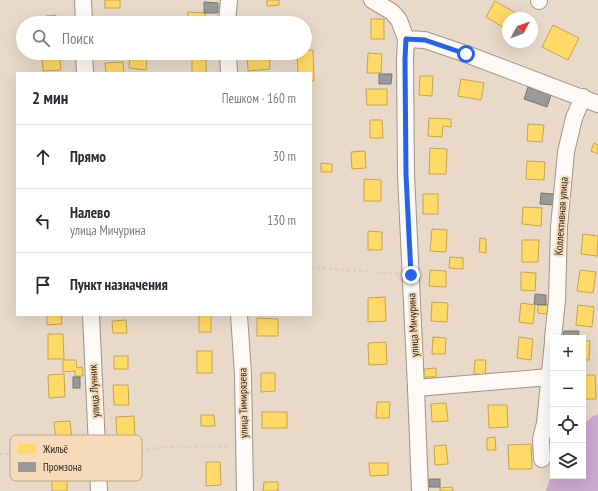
<!DOCTYPE html>
<html lang="ru">
<meta charset="utf-8">
<style>
:root{--surface:#fff;--page:#f7f7f7;--text:#2b2b33;--muted:#7c7c81;--line:#e1e1e2}
body{margin:0;font-family:"PT Sans Narrow",sans-serif;background:var(--page);color:var(--text)}
.controls{position:absolute;right:12px;bottom:12px;display:grid;overflow:hidden;border-radius:0px;box-shadow:0 4px 16px #0002}
.controls button{width:36px;height:36px;display:grid;place-items:center;padding:0;border:0;border-bottom:1px solid var(--line);background:var(--surface);color:var(--text);font:20px sans-serif}
.compass{position:absolute;left:502px;top:12px;width:36px;height:36px;border-radius:50%;background:var(--surface);box-shadow:0 4px 16px #0002;rotate:49deg}
.stop{position:absolute;width:12px;height:12px;margin:-9px;border:3px solid #2563eb;border-radius:50%;background:#fff}
.stop.end{background:#2563eb;border-color:#fff;box-shadow:0 1px 4px #0008}
.list{margin:0;padding:0;list-style:none}
h2{display:flex;justify-content:space-between;align-items:center;height:52px;margin:0;padding:0 16px;font-size:17px}
h2 small{font-size:13px;font-weight:400;color:var(--muted)}
.list li{display:grid;grid-template-columns:26px 1fr auto;gap:12px;align-items:center;box-sizing:border-box;height:64px;padding:0 16px;border-top:1px solid var(--line)}
.list b{display:block;font-size:15px;white-space:nowrap}
.list p{margin:0;font-size:13px;white-space:nowrap;color:var(--muted)}
.list em{font-size:13px;font-style:normal;color:var(--muted)}
.icon{flex:none;width:22px;height:22px;fill:none;stroke:currentColor;stroke-width:2;stroke-linecap:round;stroke-linejoin:round}
.map{position:relative;flex:none;width:598px;height:491px;overflow:hidden}
.search{position:absolute;background:var(--surface);box-shadow:0 4px 16px #0002;left:16px;top:16px;width:296px;height:44px;display:flex;align-items:center;gap:10px;box-sizing:border-box;padding:0 14px;border-radius:22px;color:var(--muted);font-size:15px}
.panel{position:absolute;background:var(--surface);box-shadow:0 4px 16px #0002;left:16px;top:72px;width:296px;height:244px;border-radius:0px}
.map>svg:first-child{display:block}
.forest{fill:#ccabcf}
.homes{fill:#ffd966;stroke:#c1a34f}
.industry{fill:#999;stroke:#797672}
.lines{fill:none;stroke-linecap:round;stroke-linejoin:round}
.minor-casing{stroke:#9f9487;stroke-width:18}
.path{stroke:#d4cfca;stroke-width:2;stroke-dasharray:3 3;stroke-linecap:butt}
.minor{stroke:#fcf9f7;stroke-width:16}
.route{stroke:#2563eb;stroke-width:5}
.labels{text-anchor:middle;stroke-width:4;stroke-linejoin:round;paint-order:stroke}
.street-label{font-size:11px;fill:#2f2518;stroke:#f6daba}
.key{fill:#f6daba;stroke:#baa489;stroke-width:1}
.key-label{font-size:11px;fill:#2f2518}
</style>
<div class="map">
<svg width="598" height="491" viewBox="0 0 598 491">
<rect width="100%" height="100%" fill="#e8d9c8"/>
<path class="forest" d="M 598,414 L 598,491 L 546,491 L 553,469 L 553,476 L 583,476 L 583,425 L 593,416 Z"/>
<g class="homes">
<rect x="105" y="0" width="15" height="8"/>
<path d="M 267,0 L 279,0 L 279,5 L 267,6 Z"/>
<path d="M 495,1 L 516,13 L 513,18 L 508,18 L 508,26 L 506,29 L 486,17 Z"/>
<path d="M 188,12 L 205,13 L 205,23 L 187,23 Z"/>
<path d="M 56,15 L 56,23 L 46,23 L 46,16 Z"/>
<path d="M 105,18 L 119,19 L 119,23 L 105,23 Z"/>
<rect x="371" y="19" width="13" height="20"/>
<path d="M 553,25 L 579,38 L 568,60 L 542,47 Z"/>
<rect x="305" y="31" width="6" height="13"/>
<path d="M 305,50 L 313,50 L 314,81 L 311,81 L 311,73 L 298,73 L 297,53 L 305,53 Z"/>
<path d="M 42,53 L 59,53 L 61,70 L 43,71 Z"/>
<path d="M 247,53 L 269,53 L 270,69 L 248,71 Z"/>
<path d="M 368,53 L 382,54 L 381,73 L 367,73 Z"/>
<path d="M 130,56 L 147,58 L 146,70 L 129,68 Z"/>
<path d="M 192,56 L 206,57 L 206,73 L 192,73 Z"/>
<path d="M 123,62 L 124,73 L 106,73 L 105,63 Z"/>
<path d="M 420,76 L 433,76 L 432,96 L 419,95 Z"/>
<path d="M 461,79 L 484,83 L 481,100 L 458,96 Z"/>
<path d="M 366,89 L 387,89 L 387,105 L 367,105 Z"/>
<path d="M 429,118 L 451,119 L 451,127 L 443,126 L 442,137 L 428,136 Z"/>
<path d="M 370,120 L 382,120 L 383,138 L 370,138 Z"/>
<path d="M 528,124 L 544,125 L 542,142 L 527,141 Z"/>
<path d="M 594,143 L 598,145 L 598,154 L 591,151 Z"/>
<path d="M 430,148 L 447,149 L 446,174 L 429,174 Z"/>
<path d="M 365,151 L 366,168 L 352,169 L 351,152 Z"/>
<path d="M 527,161 L 545,162 L 544,180 L 526,179 Z"/>
<path d="M 321,163 L 332,164 L 332,172 L 321,172 Z"/>
<path d="M 364,179 L 381,180 L 381,201 L 364,201 Z"/>
<rect x="423" y="194" width="15" height="20"/>
<path d="M 523,207 L 542,208 L 541,226 L 522,224 Z"/>
<path d="M 432,229 L 447,230 L 446,252 L 430,251 Z"/>
<path d="M 368,231 L 382,232 L 382,250 L 368,250 Z"/>
<path d="M 583,234 L 598,236 L 597,256 L 581,254 Z"/>
<path d="M 480,238 L 486,239 L 486,253 L 479,252 Z"/>
<path d="M 522,240 L 539,240 L 538,262 L 522,262 Z"/>
<path d="M 450,257 L 463,258 L 463,269 L 449,268 Z"/>
<path d="M 430,270 L 446,271 L 446,287 L 429,286 Z"/>
<path d="M 580,270 L 596,272 L 593,293 L 577,291 Z"/>
<path d="M 521,272 L 536,273 L 535,291 L 521,290 Z"/>
<path d="M 385,297 L 386,321 L 368,322 L 368,298 Z"/>
<path d="M 432,302 L 448,303 L 447,322 L 431,321 Z"/>
<path d="M 521,303 L 535,305 L 533,324 L 519,322 Z"/>
<path d="M 538,305 L 548,305 L 547,314 L 538,313 Z"/>
<path d="M 578,305 L 594,307 L 592,327 L 576,325 Z"/>
<path d="M 47,315 L 61,315 L 62,324 L 47,325 Z"/>
<rect x="199" y="315" width="12" height="17"/>
<path d="M 257,318 L 278,319 L 278,336 L 257,336 Z"/>
<path d="M 126,320 L 127,333 L 113,333 L 112,321 Z"/>
<path d="M 48,334 L 63,334 L 64,359 L 48,359 Z"/>
<path d="M 433,337 L 446,338 L 445,354 L 432,354 Z"/>
<path d="M 519,337 L 533,339 L 531,360 L 517,358 Z"/>
<path d="M 583,341 L 590,341 L 589,360 L 583,360 Z"/>
<path d="M 386,342 L 387,364 L 369,365 L 368,343 Z"/>
<rect x="197" y="351" width="15" height="22"/>
<rect x="114" y="356" width="14" height="13"/>
<path d="M 63,360 L 76,360 L 77,368 L 82,367 L 83,376 L 75,376 L 75,371 L 63,372 Z"/>
<path d="M 475,360 L 486,360 L 485,375 L 474,374 Z"/>
<path d="M 436,368 L 436,377 L 424,377 L 424,369 Z"/>
<path d="M 261,373 L 275,373 L 275,391 L 261,392 Z"/>
<path d="M 64,374 L 65,397 L 49,398 L 48,375 Z"/>
<path d="M 583,375 L 595,375 L 596,399 L 583,399 Z"/>
<path d="M 113,385 L 128,385 L 129,405 L 114,405 Z"/>
<path d="M 377,402 L 390,402 L 389,418 L 376,418 Z"/>
<path d="M 446,403 L 448,421 L 432,422 L 431,404 Z"/>
<path d="M 488,405 L 507,405 L 508,427 L 489,428 Z"/>
<rect x="262" y="412" width="25" height="16"/>
<path d="M 201,415 L 214,415 L 215,426 L 201,426 Z"/>
<path d="M 134,416 L 135,437 L 117,438 L 116,417 Z"/>
<path d="M 70,421 L 72,439 L 56,440 L 54,422 Z"/>
<path d="M 495,437 L 496,450 L 487,450 L 487,438 Z"/>
<path d="M 531,444 L 532,469 L 509,469 L 508,445 Z"/>
<path d="M 446,445 L 448,464 L 435,465 L 434,446 Z"/>
<path d="M 206,462 L 220,462 L 221,485 L 206,486 Z"/>
<path d="M 369,463 L 388,463 L 388,475 L 370,476 Z"/>
<rect x="52" y="474" width="15" height="17"/>
<path d="M 264,482 L 278,482 L 278,491 L 263,491 Z"/>
<path d="M 452,487 L 453,491 L 440,491 L 440,488 Z"/>
</g>
<g class="industry">
<path d="M 204,2 L 218,3 L 218,13 L 204,13 Z"/>
<path d="M 379,74 L 392,74 L 391,84 L 379,84 Z"/>
<path d="M 528,87 L 551,95 L 547,107 L 524,99 Z"/>
<path d="M 541,193 L 554,194 L 554,205 L 540,204 Z"/>
<path d="M 535,294 L 546,295 L 546,305 L 534,304 Z"/>
<path d="M 564,331 L 579,331 L 578,338 L 563,338 Z"/>
<rect x="73" y="377" width="7" height="11"/>
<rect x="429" y="479" width="11" height="8"/>
</g>
<g class="lines">
<g class="minor-casing">
<g id="minor">
<path d="M 83,0 L 84,23"/>
<path d="M 372,0 L 392,12 L 399,20 L 406,39 L 425,40 L 466,54 L 598,104"/>
<path d="M 539,1 L 539,0"/>
<path d="M 227,23 L 229,0"/>
<path d="M 406,39 L 405,59 L 406,175 L 416,388 L 420,491"/>
<path d="M 84,53 L 85,73"/>
<path d="M 228,53 L 229,73"/>
<path d="M 91,315 L 99,491"/>
<path d="M 239,315 L 243,374 L 245,491"/>
<path d="M 553,338 L 557,300 L 559,227 L 566,152 L 574,118 L 583,97"/>
<path d="M 416,388 L 550,377"/>
<path d="M 542,459 L 541,439 L 545,423 L 553,342"/>
</g>
</g>
<g class="path">
<path d="M 311,267 L 398,274"/>
<path d="M 111,453 L 167,447 L 230,446"/>
<path d="M 0,454 L 85,453"/>
</g>
<use href="#minor" class="minor"/>
</g>
<g class="lines">
<path class="route" d="M 411,275 L 406,175 L 405,59 L 406,39 L 425,40 L 466,54"/>
</g>
<g class="labels">
<g class="street-label">
<text transform="translate(561 216) rotate(-86)" y="4">Коллективная улица</text>
<text transform="translate(413 325) rotate(-93)" y="4">улица Мичурина</text>
<text transform="translate(94 391) rotate(-93)" y="4">улица Лунник</text>
<text transform="translate(243 403) rotate(-91)" y="4">улица Тимирязева</text>
</g>
</g>
<rect x="10" y="435" width="132" height="46" rx="6" class="key"/>
<rect x="18" y="444" width="18" height="10" fill="#ffd966"/>
<rect x="18" y="462" width="18" height="10" fill="#999"/>
<g class="key-label">
<text x="43" y="453">Жильё</text>
<text x="43" y="471">Промзона</text>
</g>
</svg>
<div class="controls">
<button>+</button>
<button>−</button>
<button><svg class="icon" aria-label="locate" viewBox="0 0 24 24"><circle cx="12" cy="12" r="6"/><path d="M12 2v4M12 18v4M2 12h4M18 12h4"/></svg></button>
<button><svg class="icon" aria-label="layers" viewBox="0 0 24 24"><path d="M12 4l9 5-9 5-9-5zM3 14l9 5 9-5"/></svg></button>
</div>
<svg class="compass" viewBox="-18 -18 36 36"><path d="M0-13l5 13h-10z" fill="#e53935"/><path d="M0 13l5-13h-10z" fill="#7c7c81"/></svg>
<div class="stop" style="left:466px;top:54px"></div>
<div class="stop end" style="left:411px;top:275px"></div>
<div class="search"><svg class="icon" aria-label="search" viewBox="0 0 24 24"><circle cx="10" cy="10" r="6"/><path d="M15 15l6 6"/></svg>Поиск</div>
<section class="panel">
<h2>2 мин<small>Пешком · 160 m</small></h2>
<ul class="list">
<li><svg class="icon" aria-label="ahead" viewBox="0 0 24 24"><path d="M12 20V5M6 11l6-6 6 6"/></svg><div><b>Прямо</b></div><em>30 m</em></li>
<li><svg class="icon" aria-label="left" viewBox="0 0 24 24"><path d="M17 20v-9H6M10 6l-5 5 5 5"/></svg><div><b>Налево</b><p>улица Мичурина</p></div><em>130 m</em></li>
<li><svg class="icon" aria-label="arrive" viewBox="0 0 24 24"><path d="M6 21V4h12l-3 4 3 4H6"/></svg><div><b>Пункт назначения</b></div></li>
</ul>
</section>
</div>
